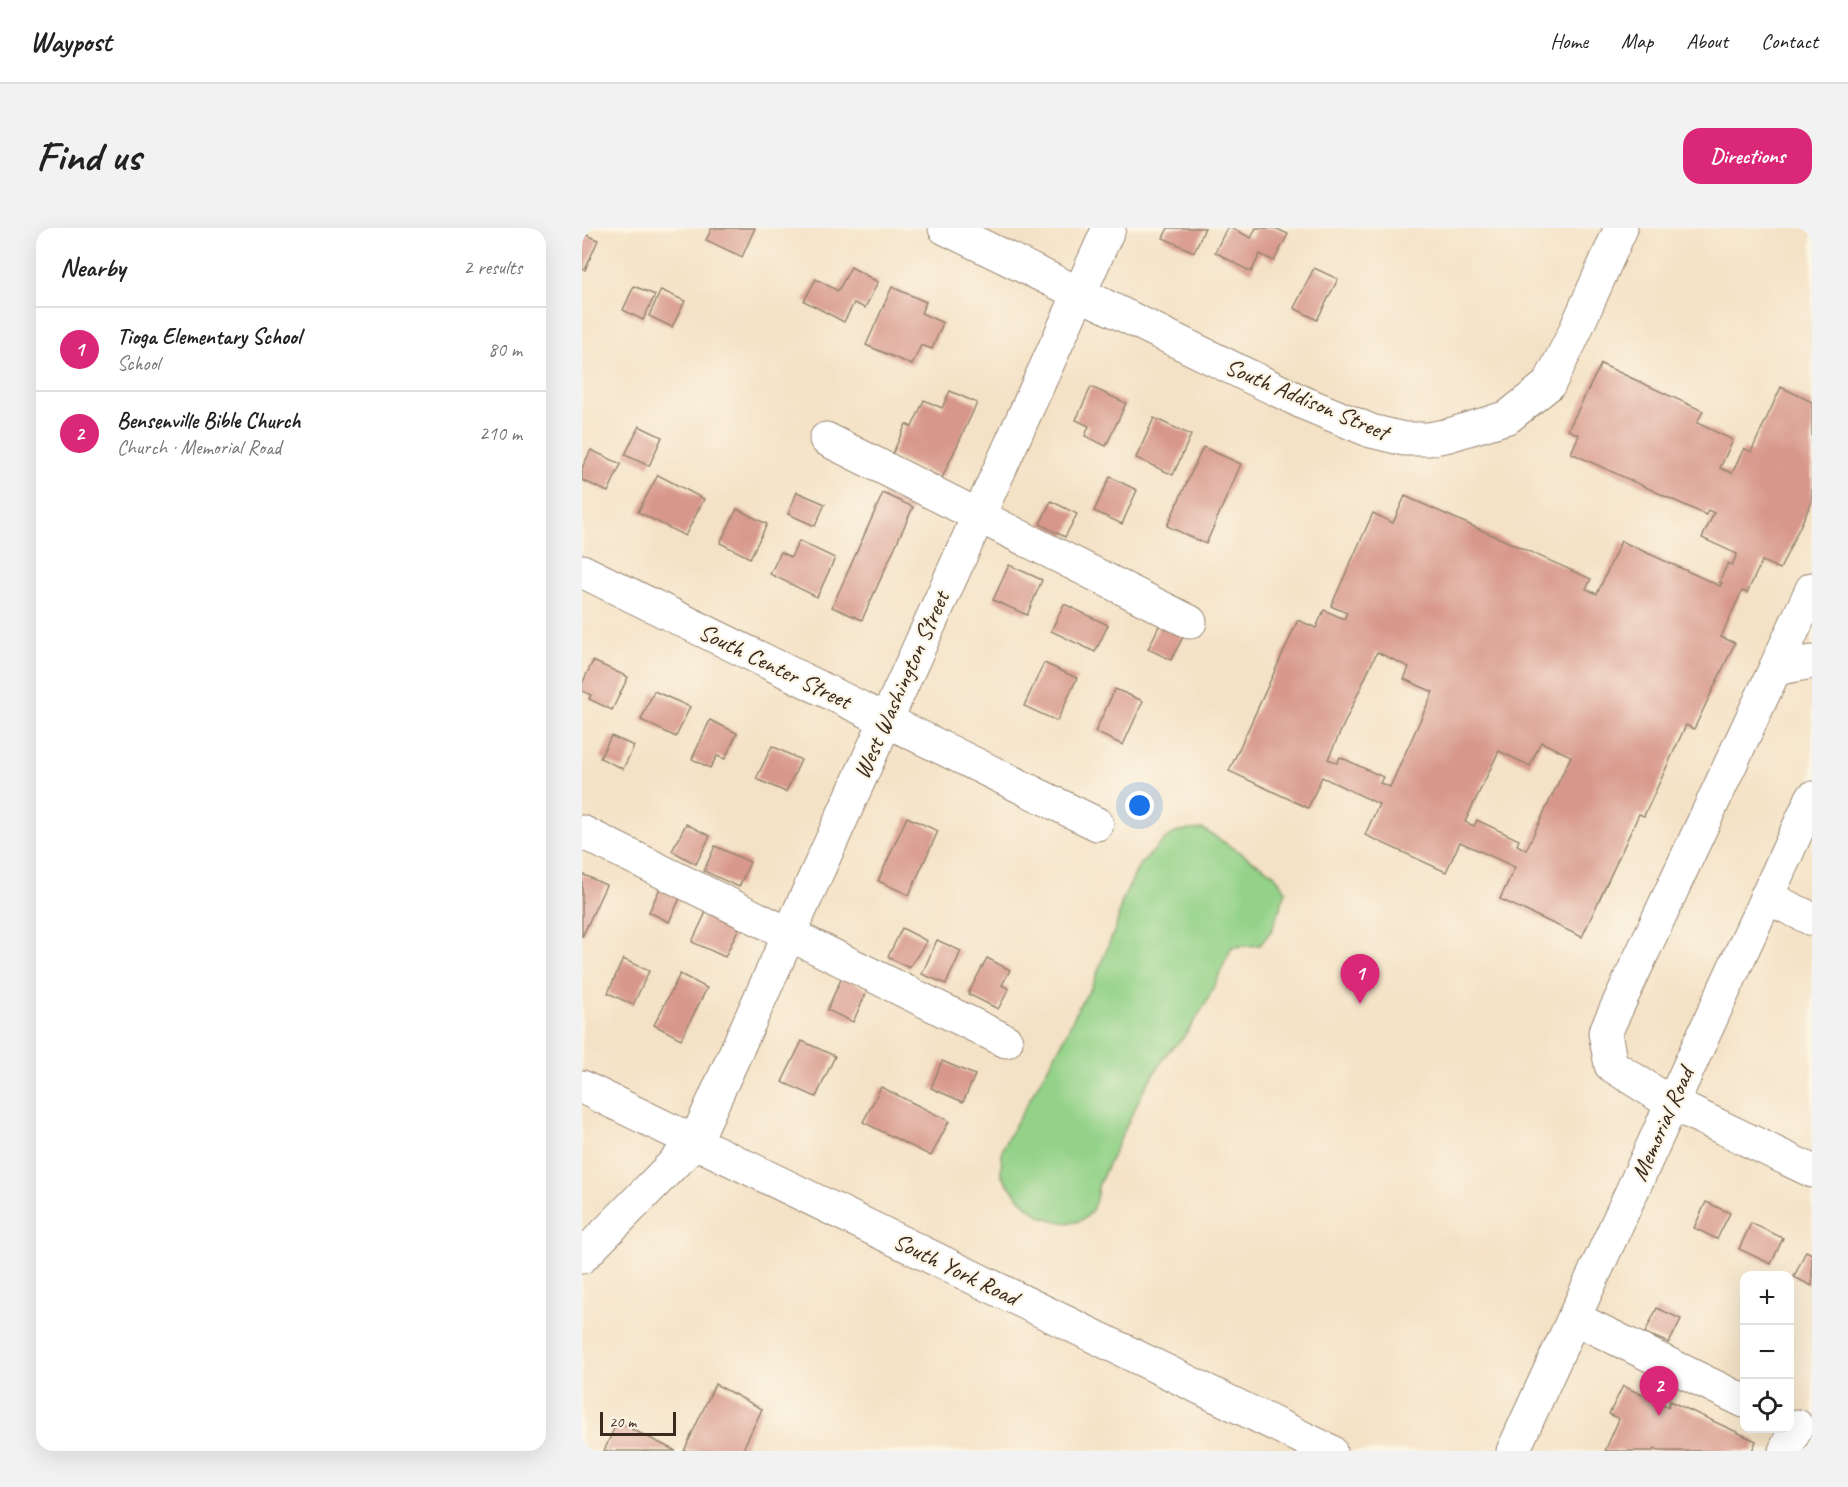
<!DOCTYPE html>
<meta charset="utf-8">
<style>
:root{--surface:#fff;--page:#f2f2f2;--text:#222;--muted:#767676;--line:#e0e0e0;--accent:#db2777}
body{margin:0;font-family:Caveat,sans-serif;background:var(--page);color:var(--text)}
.controls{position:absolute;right:18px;bottom:18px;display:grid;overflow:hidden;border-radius:12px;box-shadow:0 6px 24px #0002}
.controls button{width:54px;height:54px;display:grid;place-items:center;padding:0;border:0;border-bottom:2px solid var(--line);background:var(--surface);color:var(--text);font:30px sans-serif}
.scale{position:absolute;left:18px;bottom:15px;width:76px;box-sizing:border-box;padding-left:6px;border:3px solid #3b2a1e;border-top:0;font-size:16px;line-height:21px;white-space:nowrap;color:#3b2a1e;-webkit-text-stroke:4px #fcf5e5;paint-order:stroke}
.you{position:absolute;left:558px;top:578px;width:21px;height:21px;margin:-15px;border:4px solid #fff;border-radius:50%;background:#1a73e8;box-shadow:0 0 0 9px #1a73e833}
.badge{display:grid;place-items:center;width:39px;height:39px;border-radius:50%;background:var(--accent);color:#fff;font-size:20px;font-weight:700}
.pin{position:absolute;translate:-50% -50px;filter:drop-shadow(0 2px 3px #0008)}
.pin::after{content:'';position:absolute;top:32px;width:21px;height:18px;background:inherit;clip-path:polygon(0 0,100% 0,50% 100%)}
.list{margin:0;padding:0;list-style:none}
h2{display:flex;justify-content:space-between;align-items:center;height:78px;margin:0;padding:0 24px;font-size:26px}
h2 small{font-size:20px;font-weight:400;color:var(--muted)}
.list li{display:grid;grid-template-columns:39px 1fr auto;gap:18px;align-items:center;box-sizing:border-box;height:84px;padding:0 24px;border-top:2px solid var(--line)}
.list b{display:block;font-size:22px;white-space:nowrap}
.list p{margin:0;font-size:20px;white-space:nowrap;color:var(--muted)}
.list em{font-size:20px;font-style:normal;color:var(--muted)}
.icon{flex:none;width:33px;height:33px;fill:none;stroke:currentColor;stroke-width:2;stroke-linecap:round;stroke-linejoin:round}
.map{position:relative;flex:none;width:1230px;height:1223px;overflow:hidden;border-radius:18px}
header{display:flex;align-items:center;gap:36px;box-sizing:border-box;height:84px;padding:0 30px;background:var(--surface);border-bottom:2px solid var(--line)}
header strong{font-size:28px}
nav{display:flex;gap:33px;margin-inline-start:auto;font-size:21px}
.intro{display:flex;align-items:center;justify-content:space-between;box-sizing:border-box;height:144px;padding:0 36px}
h1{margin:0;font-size:42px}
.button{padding:15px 27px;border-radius:18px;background:var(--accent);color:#fff;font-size:21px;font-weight:700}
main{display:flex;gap:36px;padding:0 36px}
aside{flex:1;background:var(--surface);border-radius:18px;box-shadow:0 6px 24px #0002}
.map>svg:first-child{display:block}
.green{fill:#93d288;stroke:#677e53;stroke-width:1.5}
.building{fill:#d7978a;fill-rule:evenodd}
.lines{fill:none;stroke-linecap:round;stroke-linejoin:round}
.minor-casing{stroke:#988672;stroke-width:35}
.major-casing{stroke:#988672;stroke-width:35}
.minor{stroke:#fff;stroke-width:33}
.major{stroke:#fff;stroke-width:33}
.labels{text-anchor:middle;stroke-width:4.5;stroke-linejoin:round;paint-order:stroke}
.street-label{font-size:24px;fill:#3b2a1e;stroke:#fcf5e5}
</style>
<header>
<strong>Waypost</strong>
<nav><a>Home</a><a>Map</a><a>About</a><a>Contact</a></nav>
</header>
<div class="intro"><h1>Find us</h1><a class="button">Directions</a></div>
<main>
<aside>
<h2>Nearby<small>2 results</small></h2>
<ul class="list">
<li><span class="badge">1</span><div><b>Tioga Elementary School</b><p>School</p></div><em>80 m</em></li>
<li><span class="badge">2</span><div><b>Bensenville Bible Church</b><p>Church · Memorial Road</p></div><em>210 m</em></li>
</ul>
</aside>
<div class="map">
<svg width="1230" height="1223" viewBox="0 0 1230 1223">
<rect width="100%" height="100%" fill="#fcf5e5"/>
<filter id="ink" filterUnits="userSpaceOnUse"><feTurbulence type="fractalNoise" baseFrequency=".0167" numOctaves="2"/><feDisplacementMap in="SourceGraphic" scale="12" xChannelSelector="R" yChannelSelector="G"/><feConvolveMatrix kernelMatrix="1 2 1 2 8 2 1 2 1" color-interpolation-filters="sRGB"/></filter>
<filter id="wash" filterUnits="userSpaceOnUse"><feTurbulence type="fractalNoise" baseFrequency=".008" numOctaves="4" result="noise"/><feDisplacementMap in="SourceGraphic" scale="24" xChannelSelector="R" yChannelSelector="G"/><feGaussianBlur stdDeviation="1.35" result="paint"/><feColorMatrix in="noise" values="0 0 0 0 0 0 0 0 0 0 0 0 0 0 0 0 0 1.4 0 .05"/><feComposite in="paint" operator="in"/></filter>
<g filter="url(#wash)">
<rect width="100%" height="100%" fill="#f4e2c6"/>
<path class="green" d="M 621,601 L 692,646 L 704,663 L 690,702 L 678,717 L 650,719 L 624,775 L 602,809 L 586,824 L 562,861 L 516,958 C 514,984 503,1000 475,993 C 469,991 462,990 457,987 C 442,977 429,961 419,946 L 420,923 L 425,911 L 482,811 L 497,778 L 509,760 L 534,699 L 540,673 L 557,638 L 585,609 L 597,603 Z"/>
<g id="blocks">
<g class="building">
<path d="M 130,0 L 173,0 L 160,29 L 124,12 Z"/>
<path d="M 586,0 L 623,0 L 612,24 L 581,10 Z"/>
<path d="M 645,0 L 650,0 L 669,10 L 674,0 L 693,0 L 706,6 L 692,33 L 678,26 L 669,44 L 633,24 Z"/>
<path d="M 0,5 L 16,12 L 3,42 L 0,41 Z"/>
<path d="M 269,39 L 296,54 L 283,80 L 272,75 L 262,94 L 222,73 L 234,51 L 256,63 Z"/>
<path d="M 732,40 L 756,51 L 735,92 L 712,80 Z"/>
<path d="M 52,58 L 73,67 L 61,92 L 41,82 Z"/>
<path d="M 310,59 L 344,74 L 339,85 L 361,95 L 350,121 L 339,117 L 330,137 L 284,117 Z"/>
<path d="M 79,62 L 103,73 L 90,99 L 67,88 Z"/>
<path d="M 1019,136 L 1121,183 L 1115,195 L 1151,212 L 1138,240 L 1150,245 L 1162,220 L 1169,224 L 1199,159 L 1230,174 L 1230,273 L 1198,341 L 1180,333 L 1165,365 L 1160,363 L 1139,409 L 1153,415 L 1112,501 L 1104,497 L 1062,588 L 1057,586 L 1000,709 L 918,671 L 933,639 L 878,614 L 864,644 L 783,607 L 797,576 L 740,549 L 726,580 L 647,543 L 716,392 L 734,400 L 742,382 L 762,391 L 765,385 L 749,378 L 791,285 L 811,295 L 823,268 L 1009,351 L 1004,361 L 1015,366 L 1039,313 L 1138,358 L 1140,355 L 1137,354 L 1146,335 L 1150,337 L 1155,326 L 1120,310 L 1132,285 L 1126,282 L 1124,287 L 989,225 L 997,207 L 986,202 ZM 795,424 L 827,439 L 822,451 L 851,464 L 808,559 L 798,555 L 801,549 L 758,529 L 755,535 L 746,531 ZM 959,514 L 989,528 L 944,622 L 935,617 L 937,612 L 895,592 L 892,598 L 883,594 L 917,523 L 948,538 Z"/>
<path d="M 509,159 L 544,175 L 524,218 L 503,208 L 507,198 L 494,192 Z"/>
<path d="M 368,163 L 395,175 L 360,250 L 310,227 L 324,196 L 330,199 L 342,172 L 360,180 Z"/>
<path d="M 572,190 L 609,207 L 591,247 L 554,230 Z"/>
<path d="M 57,198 L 80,209 L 67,238 L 43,227 Z"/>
<path d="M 621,219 L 659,236 L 624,316 L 585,298 Z"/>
<path d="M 9,222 L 39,236 L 26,264 L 0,252 L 0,240 Z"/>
<path d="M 76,247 L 122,271 L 103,308 L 56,284 Z"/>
<path d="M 528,249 L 555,262 L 540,296 L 512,283 Z"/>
<path d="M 215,264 L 243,276 L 233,298 L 206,286 Z"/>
<path d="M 301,265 L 331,279 L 280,392 L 250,379 Z"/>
<path d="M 469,273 L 495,286 L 483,309 L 458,296 Z"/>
<path d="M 155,281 L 185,296 L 168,330 L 138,315 Z"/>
<path d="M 217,313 L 253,330 L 235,369 L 188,346 L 199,324 L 209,329 Z"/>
<path d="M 427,337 L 460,352 L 445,387 L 411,372 Z"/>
<path d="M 482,376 L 526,397 L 513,424 L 469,403 Z"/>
<path d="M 580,392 L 604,403 L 589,432 L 566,421 Z"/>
<path d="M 11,433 L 46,449 L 30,482 L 7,471 L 9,467 L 0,463 L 0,456 Z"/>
<path d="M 462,435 L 495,450 L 475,493 L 442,478 Z"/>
<path d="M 533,461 L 561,473 L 541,517 L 513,504 Z"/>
<path d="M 72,463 L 108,479 L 94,509 L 59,492 Z"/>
<path d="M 128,492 L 155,505 L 143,531 L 135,528 L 128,540 L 110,531 Z"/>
<path d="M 29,508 L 52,518 L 41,541 L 18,530 Z"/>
<path d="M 190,518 L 219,532 L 204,564 L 174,551 Z"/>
<path d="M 325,589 L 356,603 L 327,667 L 296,653 Z"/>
<path d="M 104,596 L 128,608 L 114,636 L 90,623 Z"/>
<path d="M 133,618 L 168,634 L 157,659 L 122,643 Z"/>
<path d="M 0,646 L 24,657 L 0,709 Z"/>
<path d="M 78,660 L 98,670 L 87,694 L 67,684 Z"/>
<path d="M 126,680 L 159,695 L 143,729 L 110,714 Z"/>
<path d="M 320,700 L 345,713 L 327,740 L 306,729 Z"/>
<path d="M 355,712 L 379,723 L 364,756 L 340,746 Z"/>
<path d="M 405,730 L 428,742 L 420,757 L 427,761 L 416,781 L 386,766 Z"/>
<path d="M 41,731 L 67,743 L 51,777 L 26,765 Z"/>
<path d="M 98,746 L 125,760 L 99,811 L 72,797 Z"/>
<path d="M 260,749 L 286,761 L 271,794 L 245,782 Z"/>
<path d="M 220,813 L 253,828 L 234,869 L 200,854 Z"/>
<path d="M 360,833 L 393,847 L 381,874 L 349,860 Z"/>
<path d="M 299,859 L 367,893 L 349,928 L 281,894 Z"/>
<path d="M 1124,974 L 1148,985 L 1135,1011 L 1112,1000 Z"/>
<path d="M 1169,995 L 1201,1010 L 1189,1036 L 1157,1021 Z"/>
<path d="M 1224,1023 L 1230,1026 L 1230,1058 L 1212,1049 Z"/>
<path d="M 1075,1080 L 1099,1091 L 1087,1115 L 1063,1105 Z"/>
<path d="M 133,1156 L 180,1181 L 160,1223 L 102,1223 Z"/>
<path d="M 1041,1158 L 1086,1179 L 1088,1173 L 1174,1213 L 1170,1223 L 1076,1223 L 1072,1221 L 1071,1223 L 1023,1223 L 1037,1191 L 1027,1186 Z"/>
<path d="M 35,1194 L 94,1223 L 22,1223 Z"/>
</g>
</g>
</g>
<g filter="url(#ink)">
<use href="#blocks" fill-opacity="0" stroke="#988672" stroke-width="1.5"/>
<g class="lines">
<g class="minor-casing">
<g id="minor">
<path d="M 363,0 L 722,175 L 789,203 L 822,211 L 847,211 L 867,207 L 926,189 L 967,156 L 990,110 L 1039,0"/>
<path d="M 244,211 L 608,394"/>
<path d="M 0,343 L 515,596"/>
<path d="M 1230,434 L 1193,441 L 1023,805 L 1029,837 L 1089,875 L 1230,943"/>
<path d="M 1193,441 L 1230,361"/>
<path d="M 0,604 L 424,813"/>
<path d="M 1184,669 L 1230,691"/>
<path d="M 0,1029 L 113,914 L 527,0"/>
<path d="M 992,1090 L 1162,1173"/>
<path d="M 931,1223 L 1230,570"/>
<path d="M 1203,1223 L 1215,1198"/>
</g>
</g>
<g class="major-casing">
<path id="major" d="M 0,859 L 748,1223"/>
</g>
<use href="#minor" class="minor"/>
<use href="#major" class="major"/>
</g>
</g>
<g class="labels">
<g class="street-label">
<text transform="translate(725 171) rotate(23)" y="8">South Addison Street</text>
<text transform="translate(193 438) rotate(26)" y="8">South Center Street</text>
<text transform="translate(319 457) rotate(-66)" y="8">West Washington Street</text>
<text transform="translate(1080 896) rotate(-66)" y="8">Memorial Road</text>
<text transform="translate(374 1041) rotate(26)" y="8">South York Road</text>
</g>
</g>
</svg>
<div class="controls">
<button>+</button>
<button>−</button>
<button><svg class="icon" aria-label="locate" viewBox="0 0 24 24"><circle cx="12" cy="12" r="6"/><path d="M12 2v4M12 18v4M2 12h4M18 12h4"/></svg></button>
</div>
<div class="scale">20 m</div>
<div class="you"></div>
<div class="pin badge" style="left:778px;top:776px">1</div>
<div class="pin badge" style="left:1077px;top:1188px">2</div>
</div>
</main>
